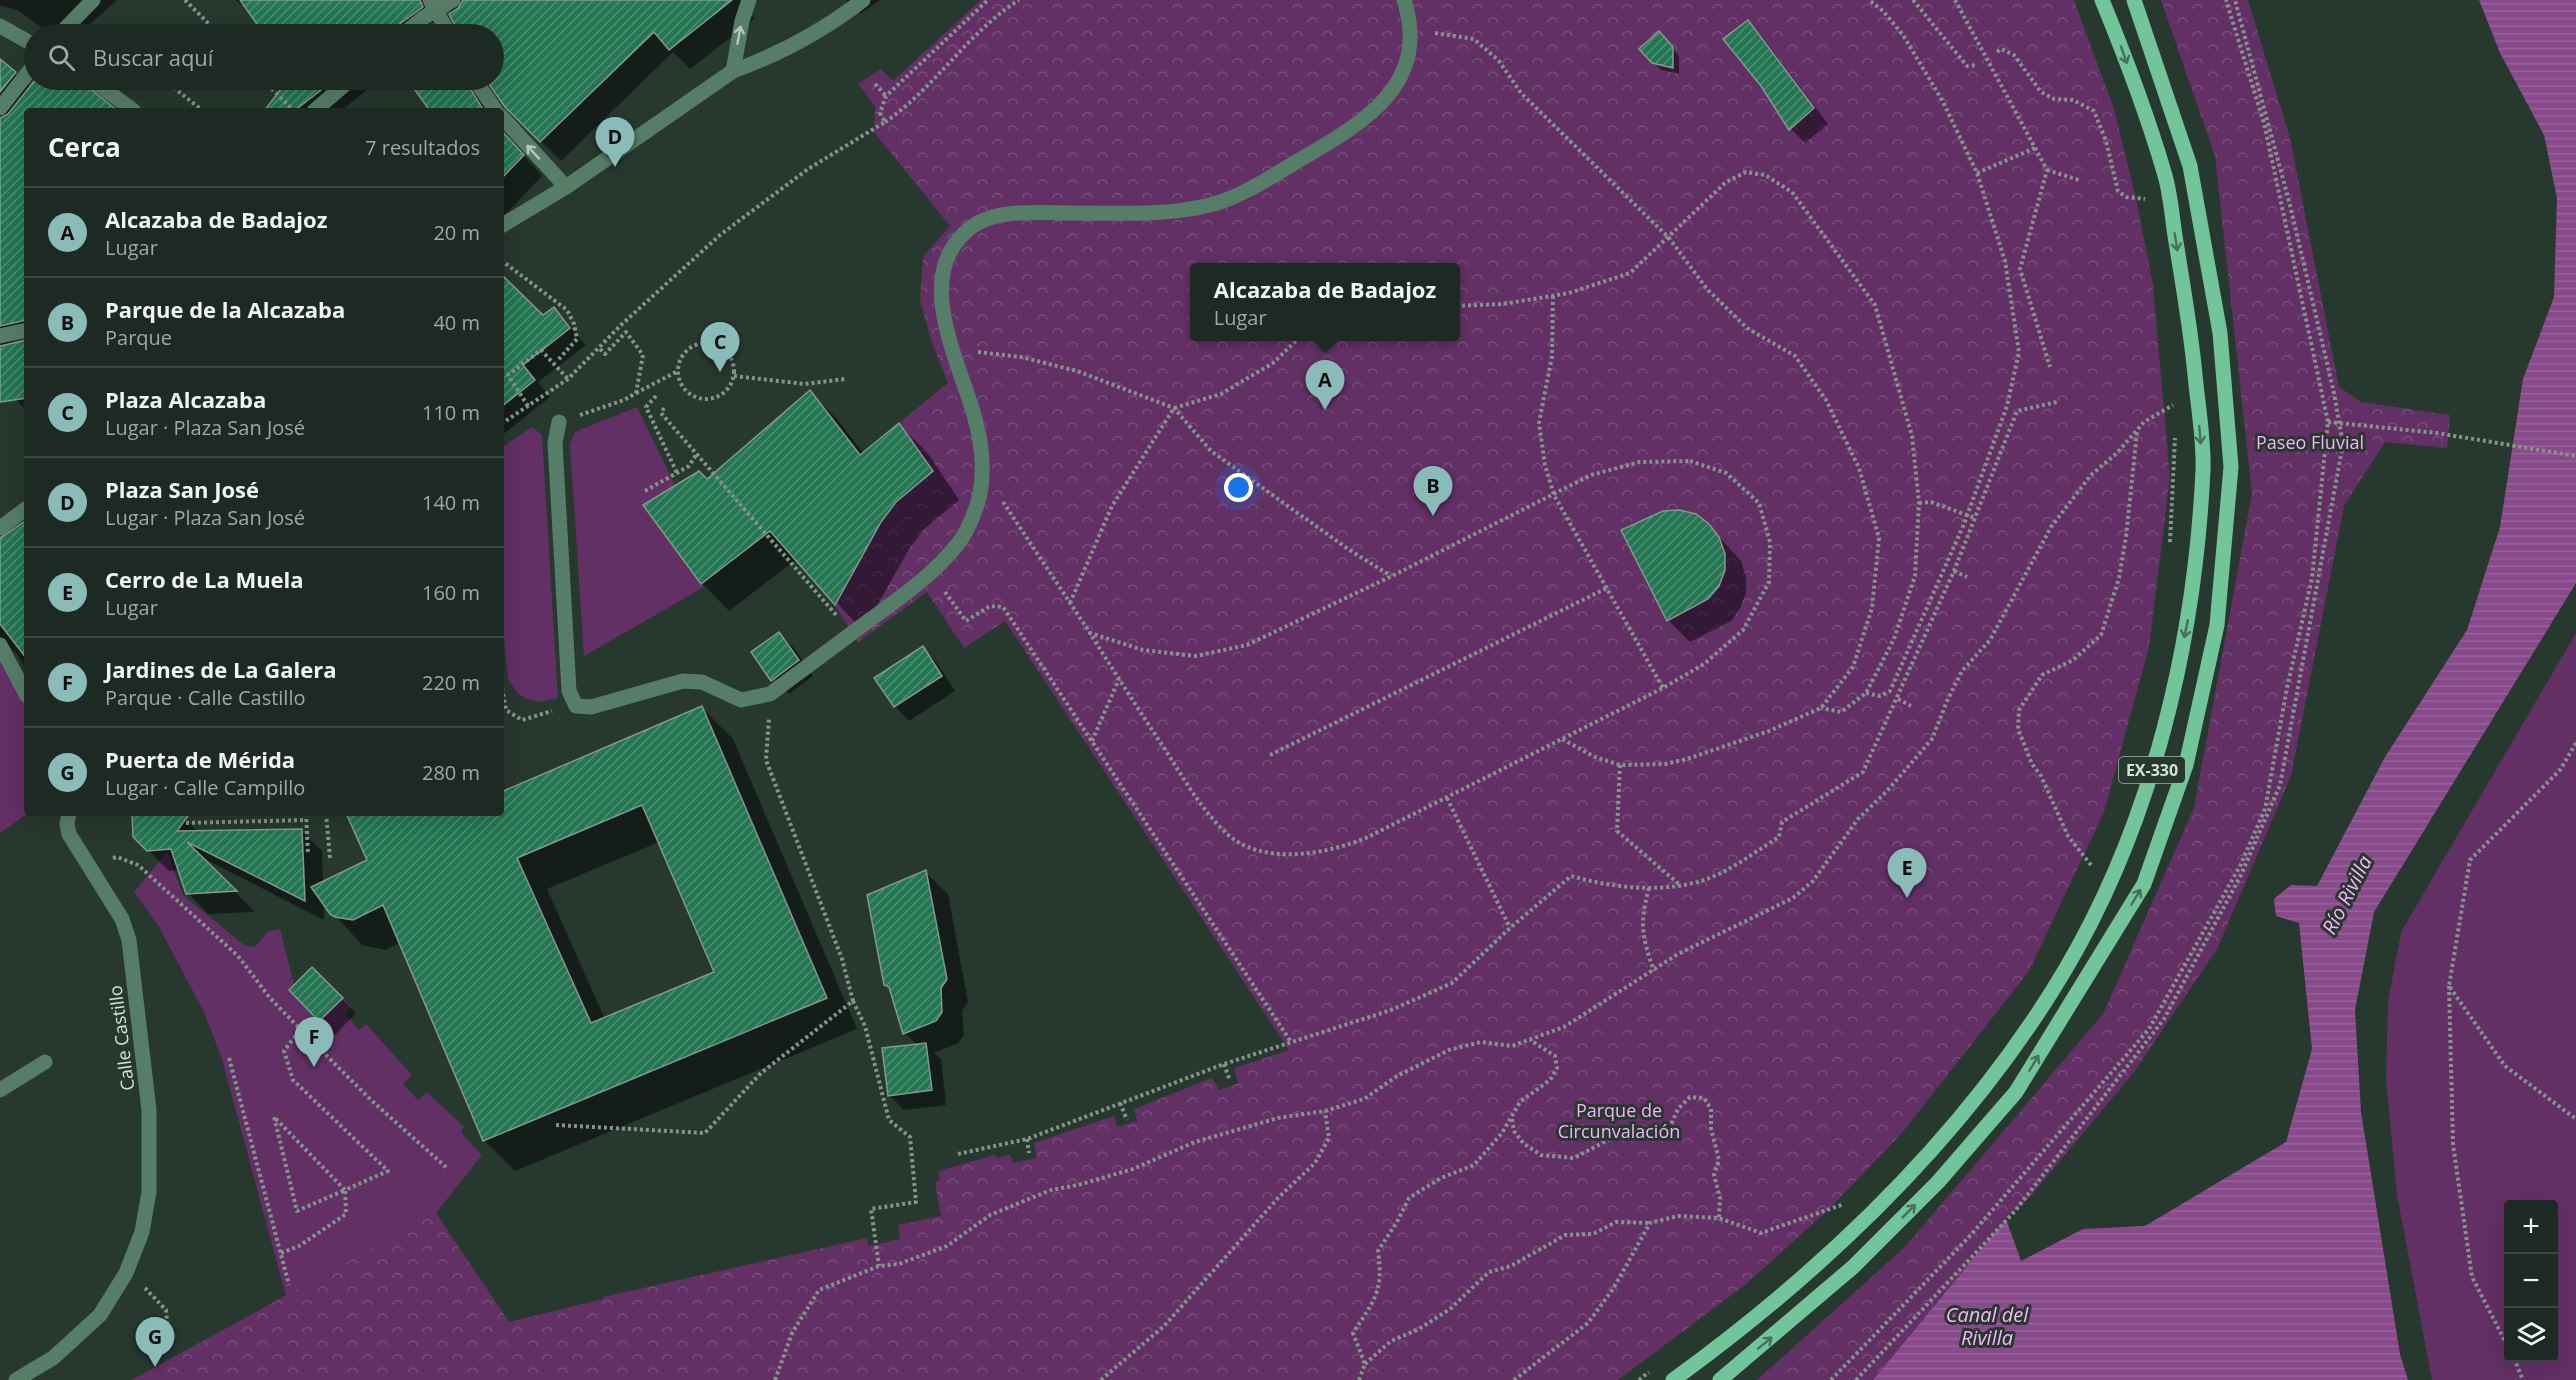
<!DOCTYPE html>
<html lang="es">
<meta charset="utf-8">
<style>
:root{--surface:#1d2a23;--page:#2a3630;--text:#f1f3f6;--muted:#a0a7a6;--line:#3b4641;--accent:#8bbbb9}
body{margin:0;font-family:"Open Sans",sans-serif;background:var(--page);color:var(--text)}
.controls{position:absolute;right:18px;bottom:18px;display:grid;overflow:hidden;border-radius:6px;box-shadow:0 6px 24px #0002}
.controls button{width:54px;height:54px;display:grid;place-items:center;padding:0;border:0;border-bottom:2px solid var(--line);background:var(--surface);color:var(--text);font:30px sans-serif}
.you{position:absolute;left:1239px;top:488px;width:21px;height:21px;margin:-15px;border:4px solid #fff;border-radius:50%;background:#1a73e8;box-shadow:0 0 0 9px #1a73e833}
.badge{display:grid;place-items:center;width:39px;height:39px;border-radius:50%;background:var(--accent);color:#111;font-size:20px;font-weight:700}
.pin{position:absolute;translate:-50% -50px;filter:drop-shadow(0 2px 3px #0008)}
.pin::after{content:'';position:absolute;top:32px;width:21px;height:18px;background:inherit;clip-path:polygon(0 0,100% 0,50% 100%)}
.popup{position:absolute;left:1190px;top:263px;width:270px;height:78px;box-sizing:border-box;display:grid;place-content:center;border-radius:6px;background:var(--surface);filter:drop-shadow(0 2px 4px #0005);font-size:20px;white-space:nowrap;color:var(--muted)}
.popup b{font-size:22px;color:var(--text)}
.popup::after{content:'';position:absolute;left:50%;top:100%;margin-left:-12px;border:12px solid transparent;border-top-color:var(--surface)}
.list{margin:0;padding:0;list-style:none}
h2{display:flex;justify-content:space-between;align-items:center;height:78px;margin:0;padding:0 24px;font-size:26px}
h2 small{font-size:20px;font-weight:400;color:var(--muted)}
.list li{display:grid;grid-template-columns:39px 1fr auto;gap:18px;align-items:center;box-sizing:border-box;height:90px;padding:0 24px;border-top:2px solid var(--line)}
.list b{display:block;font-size:22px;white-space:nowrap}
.list p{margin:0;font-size:20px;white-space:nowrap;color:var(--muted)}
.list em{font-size:20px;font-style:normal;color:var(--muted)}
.icon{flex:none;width:33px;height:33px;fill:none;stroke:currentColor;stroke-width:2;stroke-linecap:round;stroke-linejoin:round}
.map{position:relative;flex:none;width:2576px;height:1380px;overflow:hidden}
.search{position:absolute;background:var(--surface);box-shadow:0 6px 24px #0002;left:24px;top:24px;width:480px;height:66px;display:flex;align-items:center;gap:15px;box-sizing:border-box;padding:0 21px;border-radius:33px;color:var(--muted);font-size:22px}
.panel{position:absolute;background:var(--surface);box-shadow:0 6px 24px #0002;left:24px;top:108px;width:480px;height:708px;border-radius:6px}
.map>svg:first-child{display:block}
.green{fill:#633065;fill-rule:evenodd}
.park{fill:url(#park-crowns);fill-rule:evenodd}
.water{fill:url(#water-rules)}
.shadow{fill:#0007;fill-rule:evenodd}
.building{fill:url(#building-hatch);stroke:#85998e;stroke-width:1.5;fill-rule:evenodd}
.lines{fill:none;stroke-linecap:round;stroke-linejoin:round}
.path{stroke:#86948d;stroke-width:4;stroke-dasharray:3 3;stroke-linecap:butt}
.minor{stroke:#567d68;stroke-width:15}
.major{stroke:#72c59b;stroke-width:15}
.oneway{stroke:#b5c7be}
.oneway2{stroke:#45705a}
.labels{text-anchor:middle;stroke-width:6;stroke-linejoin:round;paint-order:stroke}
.shield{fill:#27382f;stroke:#a1aea7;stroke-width:1.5}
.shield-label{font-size:16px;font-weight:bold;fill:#d5e0da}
.park-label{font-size:18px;fill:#f7b2f9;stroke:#27382f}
.street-label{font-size:18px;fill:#d5e0da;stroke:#27382f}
.water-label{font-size:20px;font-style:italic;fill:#f9b5fc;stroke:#27382f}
</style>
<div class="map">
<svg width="2576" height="1380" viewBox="0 0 2576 1380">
<defs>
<pattern id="park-crowns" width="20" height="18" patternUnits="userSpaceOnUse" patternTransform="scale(1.5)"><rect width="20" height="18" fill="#633065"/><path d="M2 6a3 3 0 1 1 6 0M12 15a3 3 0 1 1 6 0" fill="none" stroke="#784e7a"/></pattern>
<pattern id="water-rules" width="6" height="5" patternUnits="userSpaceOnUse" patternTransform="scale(1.5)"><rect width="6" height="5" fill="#884a8a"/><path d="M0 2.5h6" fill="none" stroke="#98649a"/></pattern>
<pattern id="building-hatch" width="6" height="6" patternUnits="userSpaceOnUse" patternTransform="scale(1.5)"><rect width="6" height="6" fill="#247551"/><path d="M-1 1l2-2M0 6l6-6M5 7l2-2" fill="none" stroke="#4d8f72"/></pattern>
</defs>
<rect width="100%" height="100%" fill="#27382f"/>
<g class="green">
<path d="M 637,407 L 675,485 L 649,502 L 649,513 L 704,587 L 584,656 L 570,444 L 575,432 Z"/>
<path d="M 532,427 L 542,435 L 558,698 L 539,702 L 527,699 L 518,694 L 508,679 L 501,606 L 501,448 Z"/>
<path d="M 2576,633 L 2576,1380 L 2432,1380 L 2397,1195 L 2386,1079 L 2388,1002 L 2401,932 ZM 2508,1204 L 2554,1204 L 2554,1358 L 2508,1358 Z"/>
<path d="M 0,659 L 27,707 L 27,813 L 33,813 L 26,815 L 0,833 Z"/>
<path d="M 167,852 L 183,895 L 244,945 L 255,947 L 268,931 L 280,929 L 294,985 L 312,967 L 351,1007 L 345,1014 L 359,1030 L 366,1024 L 412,1075 L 403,1084 L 418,1100 L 427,1092 L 464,1127 L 461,1132 L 482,1155 L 436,1213 L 286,1296 L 222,1059 L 204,1012 L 159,927 L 134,892 Z"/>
</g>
<g class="park">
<path d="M 981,0 L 2074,0 L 2114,109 L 2136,199 L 2153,285 L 2170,478 L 2149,647 L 2104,812 L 2029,971 L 1902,1133 L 1827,1211 L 1745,1285 L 1618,1380 L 132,1380 L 436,1213 L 509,1322 L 603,1299 L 603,1297 L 867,1238 L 868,1246 L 900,1239 L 898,1225 L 941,1216 L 935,1182 L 940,1181 L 938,1171 L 995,1155 L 997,1158 L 1010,1155 L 1013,1163 L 1037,1158 L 1034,1143 L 1114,1116 L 1117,1127 L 1137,1121 L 1134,1109 L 1212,1078 L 1219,1090 L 1238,1083 L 1234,1068 L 1289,1050 L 1005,621 L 964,648 L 927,592 L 858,642 L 835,605 C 865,551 881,509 933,471 L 899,423 L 948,383 L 932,343 L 920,300 L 923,257 L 950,226 L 874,132 L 875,106 L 858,84 L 881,69 L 893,81 ZM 1194,268 L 1456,268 L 1456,336 L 1194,336 Z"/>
<path d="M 2161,0 L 2248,0 L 2290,138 L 2339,387 L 2361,402 L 2450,415 L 2447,448 L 2385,442 L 2344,506 L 2291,776 L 2217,949 L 2134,1072 L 2030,1197 L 2006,1219 L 1873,1380 L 1757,1380 L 1905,1247 L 2103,1014 L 2194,808 L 2252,493 L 2215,156 Z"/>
</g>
<path class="water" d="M 2479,0 L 2576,0 L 2576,583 L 2374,912 L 2355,1010 L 2361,1112 L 2400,1354 L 2408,1380 L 1873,1380 L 2006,1219 L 2021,1261 L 2083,1229 L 2145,1226 L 2286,1142 L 2312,1049 L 2299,923 L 2276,916 L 2274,899 L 2291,885 L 2317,886 L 2385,757 L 2467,630 L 2500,527 L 2523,379 L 2554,297 L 2557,198 L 2544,135 L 2500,53 Z"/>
<g class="shadow">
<path d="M 0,0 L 117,0 L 79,34 L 50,34 L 19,11 L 0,5 Z"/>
<path d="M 236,0 L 743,0 L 741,1 L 754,19 L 690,69 L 673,52 L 561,161 L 506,106 L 495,90 L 490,91 L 489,111 L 431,111 L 410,80 L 494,80 L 494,34 L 460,34 L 456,11 L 445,11 L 442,27 L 437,31 L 441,34 L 267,34 L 251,12 Z"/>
<path d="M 846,0 L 880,0 L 860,14 Z"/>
<path d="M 1748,22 L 1762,37 L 1828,124 L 1805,143 L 1791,129 Z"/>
<path d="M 1666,40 L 1679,56 L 1679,74 L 1661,70 L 1653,62 Z"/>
<path d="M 0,61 L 30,87 L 36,80 L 77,80 L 116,111 L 27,111 L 27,335 L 0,347 Z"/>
<path d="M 290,80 L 379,80 L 341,111 L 266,111 Z"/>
<path d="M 501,129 L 542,176 L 501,219 Z"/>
<path d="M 501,276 L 543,317 L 554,309 L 586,345 L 538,382 L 550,397 L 501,436 Z"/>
<path d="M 27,390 L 27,411 L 16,400 Z"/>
<path d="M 810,392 L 837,419 L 864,454 L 899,425 L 927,452 L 959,500 L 924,529 L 909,549 L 863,631 L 797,559 L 729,611 L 702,583 L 707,481 Z"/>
<path d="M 27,522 L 27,672 L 18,655 L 0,638 L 0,539 Z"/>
<path d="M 1708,525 L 1741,561 L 1746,577 L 1746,593 L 1740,608 L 1731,621 L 1690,642 L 1668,620 Z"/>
<path d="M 779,634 L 794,648 L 813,676 L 789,694 L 753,652 Z"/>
<path d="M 923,648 L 937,663 L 955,691 L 909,721 L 895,706 Z"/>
<path d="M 702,708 L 733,739 L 857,1029 L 515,1171 L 484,1140 L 400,943 L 385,950 L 362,945 L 324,903 L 324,920 L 203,858 L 255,912 L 208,914 L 188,893 L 180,870 L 169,871 L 134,836 L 136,813 L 179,813 L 198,832 L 301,830 L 322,851 L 323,883 L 369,861 L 348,813 L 501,813 L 501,780 L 506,791 ZM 659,842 L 716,973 L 605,1019 L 547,889 Z"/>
<path d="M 925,872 L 948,894 L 968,1002 L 962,1011 L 964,1035 L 958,1043 L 934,1053 L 941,1059 L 946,1105 L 904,1110 L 890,1096 L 917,1045 L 905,1033 L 892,990 L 885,984 Z"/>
<path d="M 312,969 L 356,1013 L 335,1035 L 291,990 Z"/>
</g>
<g class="building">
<path d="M 240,0 L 420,0 L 423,7 L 397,26 L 393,34 L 264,34 Z"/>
<path d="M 463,0 L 732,0 L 669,50 L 654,32 L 540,142 L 505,107 L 486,80 L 494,80 L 494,34 L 459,34 L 449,14 L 458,8 Z"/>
<path d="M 1748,20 L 1814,108 L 1789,130 L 1761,86 L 1723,39 Z"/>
<path d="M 432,24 L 438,34 L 418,34 L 429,26 Z"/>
<path d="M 1659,31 L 1673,47 L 1673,68 L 1652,63 L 1639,49 Z"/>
<path d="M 0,59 L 16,72 L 0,92 Z"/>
<path d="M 35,80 L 79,80 L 118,111 L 27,111 L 27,320 L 0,326 L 0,118 L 8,114 Z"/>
<path d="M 288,80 L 334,80 L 294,111 L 264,111 Z"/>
<path d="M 408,80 L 465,80 L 484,111 L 430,111 Z"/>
<path d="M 501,130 L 524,155 L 501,179 Z"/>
<path d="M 501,274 L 543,315 L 554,307 L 570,328 L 523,365 L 535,380 L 501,407 Z"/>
<path d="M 27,340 L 27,398 L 0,402 L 0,346 Z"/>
<path d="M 810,390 L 860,455 L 899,423 L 933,471 L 896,502 L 881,522 L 835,605 L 770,531 L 701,584 L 643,505 L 699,471 L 707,479 Z"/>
<path d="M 1679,510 L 1696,514 L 1709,524 L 1719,537 L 1725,554 L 1725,570 L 1719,586 L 1708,599 L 1667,621 L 1621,530 L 1663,511 Z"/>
<path d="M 27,520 L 27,659 L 0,624 L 0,538 Z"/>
<path d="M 779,632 L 799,660 L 771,681 L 751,652 Z"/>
<path d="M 923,646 L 942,676 L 894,707 L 874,678 Z"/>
<path d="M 702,706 L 827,998 L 483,1141 L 383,905 L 353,920 L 335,917 L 330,914 L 311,887 L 367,860 L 346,813 L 501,813 L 501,792 ZM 642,805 L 714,972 L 591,1023 L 517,858 Z"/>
<path d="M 132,813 L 190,813 L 177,831 L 302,829 L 305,901 L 187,842 L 237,891 L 186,894 L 171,849 L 147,851 L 133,837 Z"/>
<path d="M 926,870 L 947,979 L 941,988 L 942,1012 L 936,1021 L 903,1034 L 889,987 L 884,985 L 867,895 Z"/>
<path d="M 312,967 L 343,998 L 319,1021 L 289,990 Z"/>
<path d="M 926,1043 L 932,1090 L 888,1096 L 882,1048 Z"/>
</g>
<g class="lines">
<g class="path">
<path d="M 185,0 L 219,34"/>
<path d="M 1913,0 L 1967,66 L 1976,65"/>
<path d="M 1955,0 L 2047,170 L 2020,269 L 2050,367"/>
<path d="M 100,27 L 109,34"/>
<path d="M 1435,33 L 1474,39 L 1499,61 L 1521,93 L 1669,238 L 1707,289 L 1747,328 L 1795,356 L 1826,400 L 1859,468 L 1879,538 L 1872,608 L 1853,667 L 1821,708 L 1769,731 L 1687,759 L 1665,764 L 1620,765 L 1595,757 L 1562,739"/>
<path d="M 1997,52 L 2001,49 L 2014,55 L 2041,92 L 2054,99 L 2073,100 L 2094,111 L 2106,141 L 2118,191 L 2126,197 L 2145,199"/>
<path d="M 164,80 L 203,111"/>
<path d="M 263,80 L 291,108"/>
<path d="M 875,84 L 886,96"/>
<path d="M 885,122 C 935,88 968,32 1019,0"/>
<path d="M 2047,170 L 2079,180"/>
<path d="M 1977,173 L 2035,148"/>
<path d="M 501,260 L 567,310 L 574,324 L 577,339 L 558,360"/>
<path d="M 1553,296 L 1552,356 L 1539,423 L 1545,465 L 1554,495 L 1663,688"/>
<path d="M 1456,306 L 1503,304 L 1569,293 L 1630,273 L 1726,182 L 1746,172 L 1765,175 L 1792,192 L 1875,305 L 1912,436 L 1919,503 L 1915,576 L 1894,639 L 1866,693 L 1841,712 L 1821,708"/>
<circle cx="706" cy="371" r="28"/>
<path d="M 978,352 L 1021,357 L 1077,371 L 1174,408 L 1211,451 L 1348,549 L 1391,576"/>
<path d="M 734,376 L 805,384 L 845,379"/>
<path d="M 636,393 L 678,371"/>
<path d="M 656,396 L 646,407 L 677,473"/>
<path d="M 528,406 L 508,375 L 541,350 L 568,379"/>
<path d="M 664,408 L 661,413 L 837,616"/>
<path d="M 580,415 L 624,400 L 636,393 L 643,355 L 626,332 L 605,354 L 599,348"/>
<path d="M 2328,422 L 2437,433 L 2576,456"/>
<path d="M 501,424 L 568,379 L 621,325 L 720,235 L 808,169 L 885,122 L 880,113 L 886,96 L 988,0"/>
<path d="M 1690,461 L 1726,473 L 1759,503 L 1770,542 L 1769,582 L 1743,630 L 1704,664 L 1663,688 L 1368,837 C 1328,854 1262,867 1226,833 C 1200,808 1183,777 1164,748 C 1139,710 1114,672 1090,633 L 1143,650 L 1196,656 L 1247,645 L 1392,576 L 1591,475 L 1640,462 Z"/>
<path d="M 645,491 L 689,466 L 696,455"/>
<path d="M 1003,502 L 1090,633"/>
<path d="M 1919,503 L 1931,502 L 1975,518"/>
<path d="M 2170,542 L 2175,438"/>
<path d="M 1954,571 L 1967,577"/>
<path d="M 945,592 L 966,621 L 990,606 L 1003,607 L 1291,1042"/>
<path d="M 1070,603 L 1112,506 L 1174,408 L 1221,394 L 1273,363 L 1301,336"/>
<path d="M 501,682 L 506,710 L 522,720 L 552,711"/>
<path d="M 1866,693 L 1880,696 L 1890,691 L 1964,524 L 2007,406 L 2019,352 L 2005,261 L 1977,173 L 1942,100 L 1903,35 L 1883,11 L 1869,0"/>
<path d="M 1898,699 L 1911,706"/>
<path d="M 1092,741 L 1119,679"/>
<path d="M 2576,743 L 2560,770 L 2470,860 L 2449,986 L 2505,1066 L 2576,1119"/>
<path d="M 1270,755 L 1607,588"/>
<path d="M 1620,765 L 1617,831 L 1680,885"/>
<path d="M 1447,798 L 1510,928"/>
<path d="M 306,813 L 308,854"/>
<path d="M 326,813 L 330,858"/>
<path d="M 186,823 L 306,820"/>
<path d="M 113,858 L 117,857 L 138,865 L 238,956 L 270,998 L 308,1037 L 371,1100 L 448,1169"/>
<path d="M 2091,865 L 2068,836 L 2041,776 L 2032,764 L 2018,729 L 2019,710 L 2042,675 L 2073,660 L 2101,635 L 2119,578 L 2126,537 L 2137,432"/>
<path d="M 1649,888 C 1639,925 1642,936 1654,971"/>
<path d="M 2449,986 L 2453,1144 L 2472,1277 L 2508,1347"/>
<path d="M 853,1001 L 865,1026 L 889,1120 L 910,1137 L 916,1202 L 871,1209 L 879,1266"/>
<path d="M 229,1058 L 289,1285"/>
<path d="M 1224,1064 L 1230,1081"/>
<path d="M 1120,1103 L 1127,1120"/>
<path d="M 1512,1119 L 1514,1131 L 1524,1144 L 1541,1155 L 1574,1158 L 1627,1130 L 1652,1136 L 1669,1129 L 1678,1109 L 1690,1097 L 1704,1098 L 1711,1109 L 1711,1129 L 1719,1160 L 1714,1175 L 1720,1198 L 1719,1218"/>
<path d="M 556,1125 L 705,1133 L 761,1073 L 853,1001 L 842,959 L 766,760 L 769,718"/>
<path d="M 1027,1139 L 1029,1153"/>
<path d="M 958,1154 L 1027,1139 L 1224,1064 L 1391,1010 L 1452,983 L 1510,928 L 1571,876 C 1614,888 1664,894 1707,879 C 1732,870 1756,851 1779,837 L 1782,822 L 1863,772 L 1954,571 L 2017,411 L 2057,402"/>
<path d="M 281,1253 L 299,1246 L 346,1214 L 345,1190 L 297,1211 L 274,1117 L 345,1190 L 388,1171 L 293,1080 L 284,1051 L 300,1030"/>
<path d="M 145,1288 L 166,1310 L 169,1344"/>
<path d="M 2514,1358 L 2523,1380"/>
<path d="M 1365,1364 L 1391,1341 L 1419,1329 L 1450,1309 L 1489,1272 L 1511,1266 L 1565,1235 L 1593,1234 L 1616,1222 L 1650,1223"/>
<path d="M 775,1380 L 792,1333 L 819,1290 L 879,1266 L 899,1264 L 947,1246 L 990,1215 L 1051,1190 L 1078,1185 L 1133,1169 L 1195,1142 L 1278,1118 L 1325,1111 L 1364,1099 L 1397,1076 L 1449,1050 L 1481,1042 L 1512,1046 L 1564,1027 L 1678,954 L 1793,898 L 1813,881 L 1858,819 L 1887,791 L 1932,739 L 1947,701 L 1962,671 L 1990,640 L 2051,527 L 2091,475 L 2117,453 L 2144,422 L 2173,405"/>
<path d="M 1101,1380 L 1164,1326 L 1278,1198 L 1315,1163 L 1329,1138 L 1325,1111"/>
<path d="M 1359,1380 L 1365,1364 L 1353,1333 C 1374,1301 1384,1291 1378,1251 L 1397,1222 L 1409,1198 L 1441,1178 L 1474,1165 L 1502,1133 L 1520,1102 L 1550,1080 L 1557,1068 L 1555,1056 L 1530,1040"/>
<path d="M 1514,1380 L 1588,1323 L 1613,1289 L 1650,1223 L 1678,1216 L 1719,1218 L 1761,1233 L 1844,1204"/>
<path d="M 1639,1380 L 1649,1372"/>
<path d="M 1831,1380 L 1969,1237 L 2149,1029 L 2240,866 L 2265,809 L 2287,688 L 2312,578 L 2328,422 L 2264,123 L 2226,0"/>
<path d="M 1856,1380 L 2015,1211 L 2164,1019 L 2241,875 L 2280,785 L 2343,444 L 2334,393 L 2290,205 L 2235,0"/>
</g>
<g class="minor">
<path d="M 430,0 L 449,34"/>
<path d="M 0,26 L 34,45"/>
<path d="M 60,34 L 93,0"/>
<path d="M 403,34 L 423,18 L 453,0"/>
<path d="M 733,71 L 742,21 L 749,0"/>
<path d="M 92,80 L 134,111"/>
<path d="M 475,80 L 496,111"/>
<path d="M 0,108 L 34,65"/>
<path d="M 314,111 L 350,80"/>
<path d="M 501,116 L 566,187"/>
<path d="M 501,226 L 566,187 L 733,71 C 780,54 823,31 863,0"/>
<path d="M 0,336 L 27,330"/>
<path d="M 559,422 L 555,443 L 569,691 L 576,706 L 591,707 L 683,681 L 702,682 L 741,700 L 770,694 C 804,669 837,644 871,619 C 901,597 933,575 957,545 C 965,535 973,517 977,505 C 986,476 982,443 974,415 C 958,358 910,271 973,226 C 998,208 1044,213 1074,213 C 1117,213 1167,216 1210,205 C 1241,197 1269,178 1296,162 C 1359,125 1432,87 1404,0"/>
<path d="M 0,528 L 27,508"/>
<path d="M 0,645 L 27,696"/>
<path d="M 0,1090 L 45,1062"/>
<path d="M 16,1380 L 53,1358 L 100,1315 L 126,1273 L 142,1232 L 149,1192 L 149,1110 L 129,940 L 122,919 L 69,834 L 67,824 L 69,813"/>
</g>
<g class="major">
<path d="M 1673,1380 C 1826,1269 1968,1133 2065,970 C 2153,821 2195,642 2203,470 C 2204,439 2198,406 2195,375 C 2191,331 2183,286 2176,242 C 2172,219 2171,194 2164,172 C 2147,114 2125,56 2102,0"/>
<path d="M 1720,1380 L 1853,1267 L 1938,1182 L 2016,1092 L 2144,884 L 2186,765 L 2217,625 L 2231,467 L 2220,333 L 2190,166 L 2134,0"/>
</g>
</g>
<defs><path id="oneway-shaft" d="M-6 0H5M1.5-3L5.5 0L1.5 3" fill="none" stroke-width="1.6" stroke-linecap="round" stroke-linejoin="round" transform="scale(1.5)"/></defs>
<g class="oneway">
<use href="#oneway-shaft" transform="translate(739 35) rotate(-80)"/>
<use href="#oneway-shaft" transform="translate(533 152) rotate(-133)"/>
</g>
<g class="oneway2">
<use href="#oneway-shaft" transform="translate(2124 55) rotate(71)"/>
<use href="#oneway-shaft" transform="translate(2176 242) rotate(81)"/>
<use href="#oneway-shaft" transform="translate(2200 435) rotate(85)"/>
<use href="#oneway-shaft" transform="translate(2186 629) rotate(102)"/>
<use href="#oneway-shaft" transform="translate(2136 897) rotate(-59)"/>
<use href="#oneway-shaft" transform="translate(2034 1063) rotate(-59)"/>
<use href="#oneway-shaft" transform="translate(1909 1211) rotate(-45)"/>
<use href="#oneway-shaft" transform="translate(1765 1343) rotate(-39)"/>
</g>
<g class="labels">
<rect class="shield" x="2119" y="757" width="66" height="26" rx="4.5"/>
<g class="shield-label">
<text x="2152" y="776">EX-330</text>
</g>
<g class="park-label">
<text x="2310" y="449">Paseo Fluvial</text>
<text x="1619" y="1117">Parque de<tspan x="1619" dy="21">Circunvalación</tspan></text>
</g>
<g class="street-label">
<text transform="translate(122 1038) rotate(-97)" y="6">Calle Castillo</text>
</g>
<g class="water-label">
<text transform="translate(2347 895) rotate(-63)" y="7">Río Rivilla</text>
<text x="1987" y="1322">Canal del<tspan x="1987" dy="23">Rivilla</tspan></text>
</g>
</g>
</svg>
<div class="controls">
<button>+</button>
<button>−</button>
<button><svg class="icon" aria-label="layers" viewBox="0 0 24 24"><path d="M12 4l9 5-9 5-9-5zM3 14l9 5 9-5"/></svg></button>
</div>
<div class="you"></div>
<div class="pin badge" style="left:1325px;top:410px">A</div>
<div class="popup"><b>Alcazaba de Badajoz</b>Lugar</div>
<div class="pin badge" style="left:1433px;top:516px">B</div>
<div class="pin badge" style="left:720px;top:372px">C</div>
<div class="pin badge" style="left:615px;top:167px">D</div>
<div class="pin badge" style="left:1907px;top:898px">E</div>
<div class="pin badge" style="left:314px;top:1067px">F</div>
<div class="pin badge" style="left:155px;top:1367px">G</div>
<div class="search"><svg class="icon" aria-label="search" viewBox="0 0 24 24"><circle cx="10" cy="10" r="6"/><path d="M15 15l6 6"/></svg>Buscar aquí</div>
<section class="panel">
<h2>Cerca<small>7 resultados</small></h2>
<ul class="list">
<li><span class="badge">A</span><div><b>Alcazaba de Badajoz</b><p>Lugar</p></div><em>20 m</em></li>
<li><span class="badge">B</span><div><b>Parque de la Alcazaba</b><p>Parque</p></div><em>40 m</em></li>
<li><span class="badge">C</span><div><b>Plaza Alcazaba</b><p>Lugar · Plaza San José</p></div><em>110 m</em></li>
<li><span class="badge">D</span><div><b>Plaza San José</b><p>Lugar · Plaza San José</p></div><em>140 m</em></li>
<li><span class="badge">E</span><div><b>Cerro de La Muela</b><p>Lugar</p></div><em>160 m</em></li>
<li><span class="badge">F</span><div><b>Jardines de La Galera</b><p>Parque · Calle Castillo</p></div><em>220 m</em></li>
<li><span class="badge">G</span><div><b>Puerta de Mérida</b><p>Lugar · Calle Campillo</p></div><em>280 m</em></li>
</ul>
</section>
</div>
